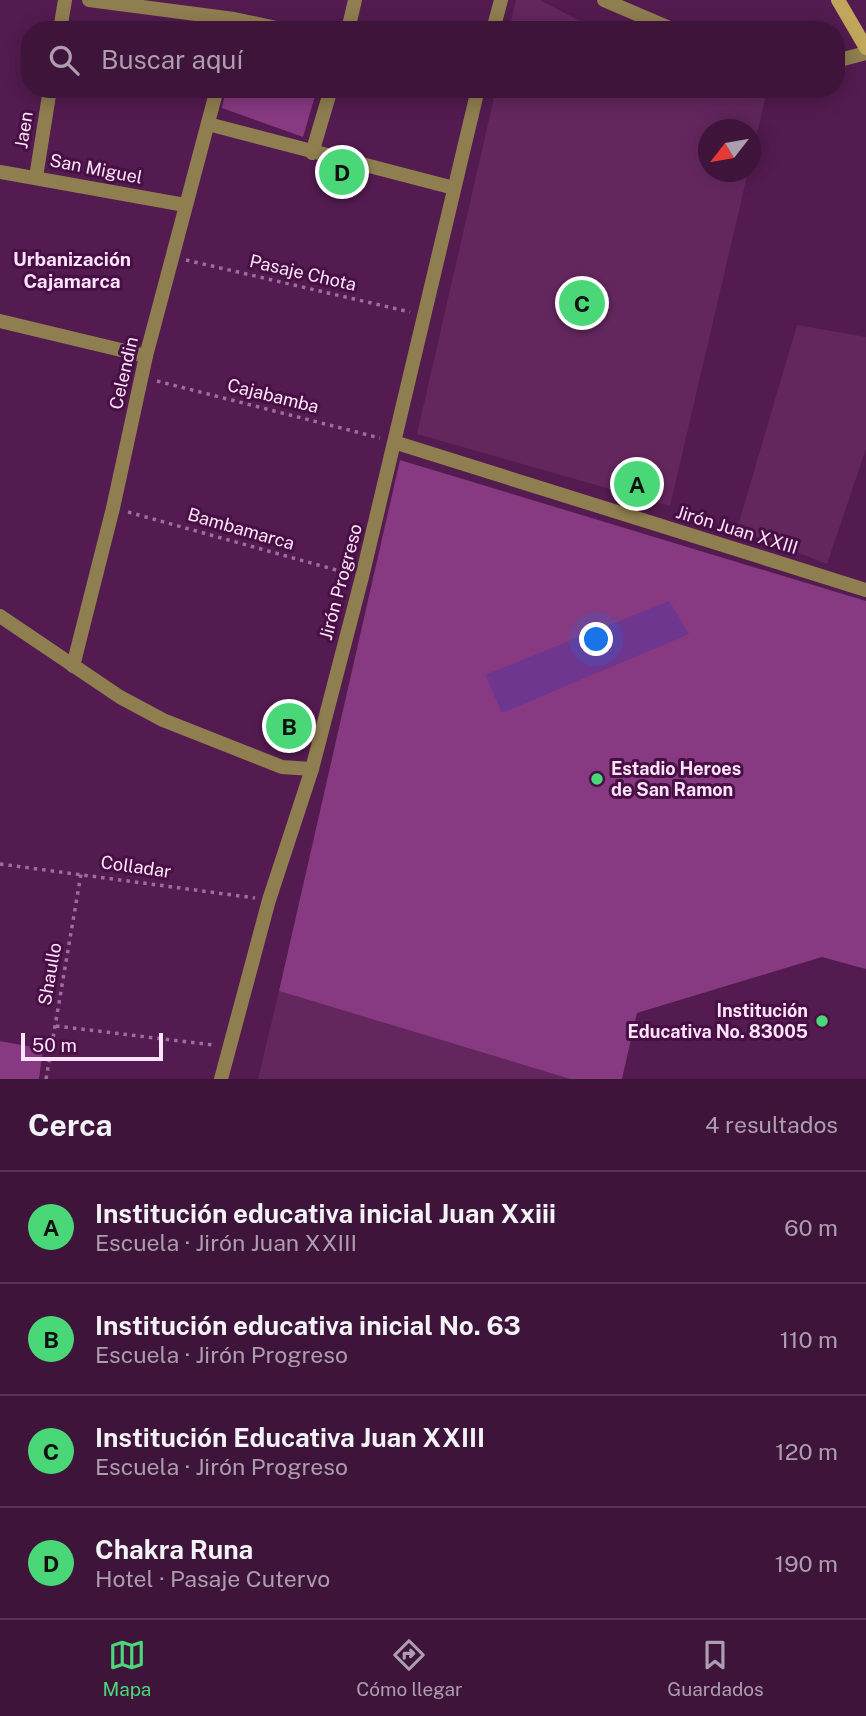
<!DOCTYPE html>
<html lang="es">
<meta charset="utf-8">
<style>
:root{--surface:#3e143b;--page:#492146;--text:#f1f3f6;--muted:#ad9eaf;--line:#573355;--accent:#4ad778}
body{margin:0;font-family:"Public Sans",sans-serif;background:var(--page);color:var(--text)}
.compass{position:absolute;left:698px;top:119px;width:63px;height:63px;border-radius:50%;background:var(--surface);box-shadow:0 4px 18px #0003;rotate:239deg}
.scale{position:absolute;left:21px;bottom:18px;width:142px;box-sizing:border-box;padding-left:7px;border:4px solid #fee3fa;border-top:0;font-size:19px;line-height:24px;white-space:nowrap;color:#fee3fa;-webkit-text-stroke:5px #470f44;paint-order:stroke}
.you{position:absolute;left:597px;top:640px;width:24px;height:24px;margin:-18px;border:5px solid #fff;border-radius:50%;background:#1a73e8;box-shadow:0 0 0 10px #1a73e833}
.badge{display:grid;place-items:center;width:46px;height:46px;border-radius:50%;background:var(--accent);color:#111;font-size:23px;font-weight:700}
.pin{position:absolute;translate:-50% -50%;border:4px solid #fff;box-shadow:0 2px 7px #0006}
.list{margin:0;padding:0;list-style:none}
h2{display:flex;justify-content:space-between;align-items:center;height:91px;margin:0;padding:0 28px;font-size:30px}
h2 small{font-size:23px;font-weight:400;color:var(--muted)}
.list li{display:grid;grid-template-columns:46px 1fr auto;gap:21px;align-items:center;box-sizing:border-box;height:112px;padding:0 28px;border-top:2px solid var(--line)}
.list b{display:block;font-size:26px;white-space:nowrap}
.list p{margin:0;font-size:23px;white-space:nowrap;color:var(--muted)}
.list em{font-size:23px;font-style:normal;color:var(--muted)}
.icon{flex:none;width:38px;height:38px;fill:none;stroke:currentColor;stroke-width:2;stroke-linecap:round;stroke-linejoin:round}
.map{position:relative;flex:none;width:866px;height:1079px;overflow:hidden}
.search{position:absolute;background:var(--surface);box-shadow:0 4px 18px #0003;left:21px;right:21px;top:21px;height:77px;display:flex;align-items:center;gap:18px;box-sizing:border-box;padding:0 24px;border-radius:28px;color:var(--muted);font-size:26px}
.sheet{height:539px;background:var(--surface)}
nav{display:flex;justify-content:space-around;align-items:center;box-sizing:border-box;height:98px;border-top:2px solid var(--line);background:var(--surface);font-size:19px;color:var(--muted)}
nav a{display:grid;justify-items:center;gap:4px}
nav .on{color:var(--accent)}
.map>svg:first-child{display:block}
.built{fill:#63275e}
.green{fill:#873981}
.building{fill:#6f3690}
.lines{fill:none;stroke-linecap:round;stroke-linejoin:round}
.path{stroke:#9b6f97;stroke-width:3.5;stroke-dasharray:3.5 5;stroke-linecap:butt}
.street{stroke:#8f7e50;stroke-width:14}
.secondary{stroke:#c1a75b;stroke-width:14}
.poi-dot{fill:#4ad778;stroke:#470f44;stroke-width:2.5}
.labels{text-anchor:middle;stroke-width:6;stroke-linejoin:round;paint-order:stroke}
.street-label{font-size:18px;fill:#fee3fa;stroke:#470f44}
.poi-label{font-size:18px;font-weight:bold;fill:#fee3fa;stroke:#470f44;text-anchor:start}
.neighbourhood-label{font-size:19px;font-weight:bold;fill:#fee3fa;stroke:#470f44}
</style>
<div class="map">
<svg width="866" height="1079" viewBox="0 0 866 1079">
<rect width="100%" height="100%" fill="#531b4f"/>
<g class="built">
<path d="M 516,0 L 540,0 L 597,30 L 509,30 Z"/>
<path d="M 496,89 L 767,90 L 751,161 L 750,130 L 708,130 L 708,172 L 748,172 L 670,506 L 417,434 Z"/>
<path d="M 797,325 L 866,337 L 866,449 L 827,564 L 737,529 Z"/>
<path d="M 279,991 L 570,1079 L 258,1079 Z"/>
</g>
<g class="green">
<path d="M 226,89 L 317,89 L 303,137 L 222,108 Z"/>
<path d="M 400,460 L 866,601 L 866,969 L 822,957 L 637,1013 L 622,1079 L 570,1079 L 279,991 Z"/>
<path d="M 0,1041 L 43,1049 L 39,1079 L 0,1079 Z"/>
</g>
<path class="building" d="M 669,601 L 689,634 L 502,713 L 485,675 Z"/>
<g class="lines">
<g class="path">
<path d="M 186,260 L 410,312"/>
<path d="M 157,381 L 380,438"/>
<path d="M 128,512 L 347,573"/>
<path d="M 0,864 L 255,898"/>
<path d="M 56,1026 L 213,1045"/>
<path d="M 46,1079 L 81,874"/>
</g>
<g class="street">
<path d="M 89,0 L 234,19 L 286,30"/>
<path d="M 604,0 L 674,30"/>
<path d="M 60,30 L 65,0"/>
<path d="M 348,30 L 355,0"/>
<path d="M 493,30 L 501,0"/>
<path d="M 836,61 L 866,53"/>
<path d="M 208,124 L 454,188"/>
<path d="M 312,153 L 331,89"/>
<path d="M 0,172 L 185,205"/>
<path d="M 36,177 L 50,89"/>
<path d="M 0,321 L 146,356"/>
<path d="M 397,443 L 866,590"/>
<path d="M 0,616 L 120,697 L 163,720 L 282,767 L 312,769"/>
<path d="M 73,666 L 113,508 L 146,356 L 217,89"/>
<path d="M 221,1079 L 269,900 L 312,769 L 362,577 L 478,89"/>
</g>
<path class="secondary" d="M 838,0 L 866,48"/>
</g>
<g class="poi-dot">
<circle cx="597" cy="779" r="7"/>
<circle cx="822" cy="1021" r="7"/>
</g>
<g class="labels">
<g class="street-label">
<text transform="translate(24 130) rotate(-81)" y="6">Jaen</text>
<text transform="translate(96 169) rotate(11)" y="6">San Miguel</text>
<text transform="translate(303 273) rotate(13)" y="6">Pasaje Chota</text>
<text transform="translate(124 373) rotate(-77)" y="6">Celendin</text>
<text transform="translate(273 396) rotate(14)" y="6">Cajabamba</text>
<text transform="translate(241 529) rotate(16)" y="6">Bambamarca</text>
<text transform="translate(737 530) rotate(17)" y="6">Jirón Juan XXIII</text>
<text transform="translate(341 582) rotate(-75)" y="6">Jirón Progreso</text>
<text transform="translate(136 867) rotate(8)" y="6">Colladar</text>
<text transform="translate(50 974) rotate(-80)" y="6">Shaullo</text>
</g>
<g class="poi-label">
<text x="611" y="775">Estadio Heroes<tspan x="611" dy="21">de San Ramon</tspan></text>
<text x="808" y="1017" text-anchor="end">Institución<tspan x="808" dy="21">Educativa No. 83005</tspan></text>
</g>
<g class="neighbourhood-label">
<text x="72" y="266">Urbanización<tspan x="72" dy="22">Cajamarca</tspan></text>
</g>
</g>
</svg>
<svg class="compass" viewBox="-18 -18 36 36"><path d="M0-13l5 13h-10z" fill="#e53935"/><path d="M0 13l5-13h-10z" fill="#ad9eaf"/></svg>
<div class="scale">50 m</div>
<div class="you"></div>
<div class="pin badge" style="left:637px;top:484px">A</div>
<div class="pin badge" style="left:289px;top:726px">B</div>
<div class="pin badge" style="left:582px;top:303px">C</div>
<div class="pin badge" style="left:342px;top:172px">D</div>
<div class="search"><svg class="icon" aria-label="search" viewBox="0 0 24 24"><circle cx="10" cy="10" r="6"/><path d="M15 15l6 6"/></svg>Buscar aquí</div>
</div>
<section class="sheet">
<h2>Cerca<small>4 resultados</small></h2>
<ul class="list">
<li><span class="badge">A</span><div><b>Institución educativa inicial Juan Xxiii</b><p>Escuela · Jirón Juan XXIII</p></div><em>60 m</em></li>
<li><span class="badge">B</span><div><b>Institución educativa inicial No. 63</b><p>Escuela · Jirón Progreso</p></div><em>110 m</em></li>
<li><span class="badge">C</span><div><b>Institución Educativa Juan XXIII</b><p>Escuela · Jirón Progreso</p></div><em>120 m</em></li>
<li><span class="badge">D</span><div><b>Chakra Runa</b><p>Hotel · Pasaje Cutervo</p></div><em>190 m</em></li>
</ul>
</section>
<nav>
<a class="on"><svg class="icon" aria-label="map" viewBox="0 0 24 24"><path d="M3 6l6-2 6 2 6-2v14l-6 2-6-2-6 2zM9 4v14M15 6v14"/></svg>Mapa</a>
<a><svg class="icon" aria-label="directions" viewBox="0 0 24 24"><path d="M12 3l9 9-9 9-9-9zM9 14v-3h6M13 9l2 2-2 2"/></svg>Cómo llegar</a>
<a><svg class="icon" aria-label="saved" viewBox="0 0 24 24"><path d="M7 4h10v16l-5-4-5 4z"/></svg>Guardados</a>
</nav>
